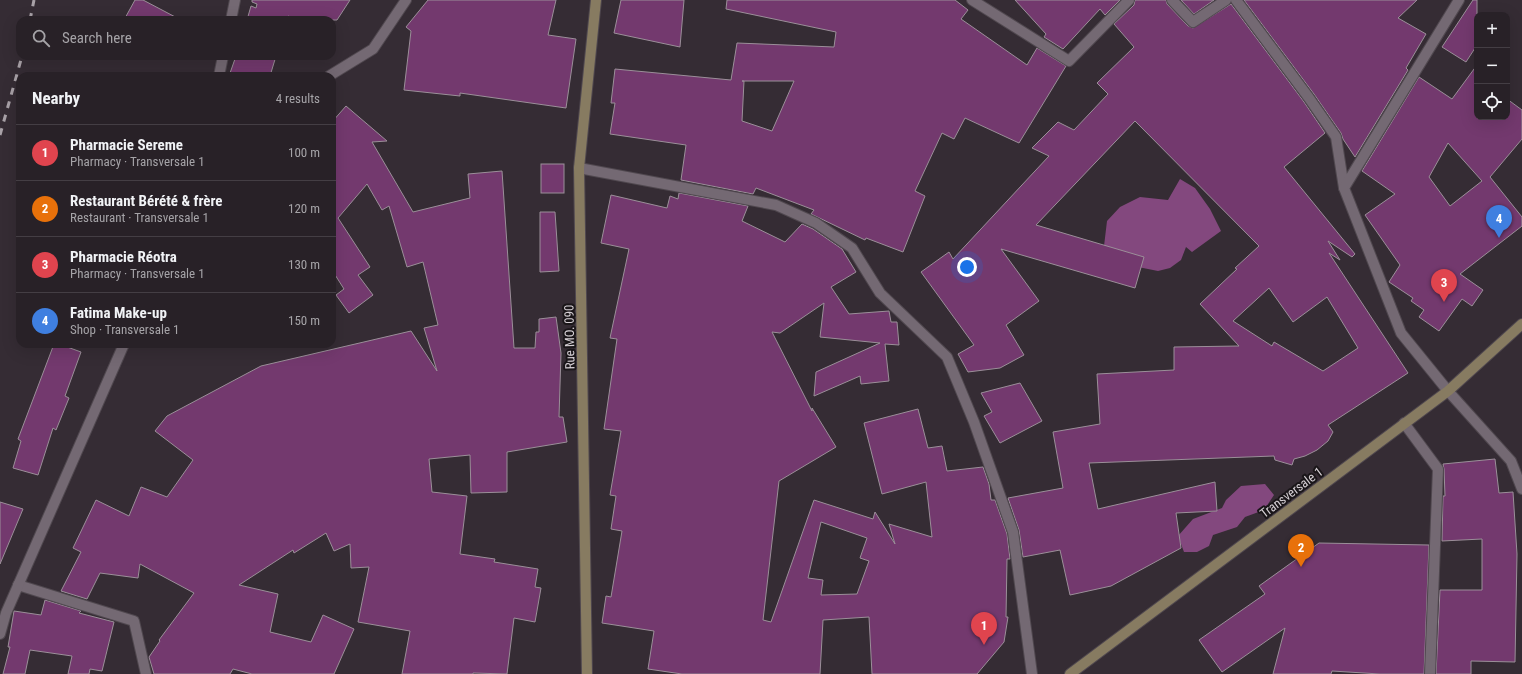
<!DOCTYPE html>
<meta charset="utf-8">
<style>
:root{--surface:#282127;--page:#30292f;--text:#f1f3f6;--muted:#a5a3a7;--line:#443e44;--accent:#cbba39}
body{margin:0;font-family:"Roboto Condensed",sans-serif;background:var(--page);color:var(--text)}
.controls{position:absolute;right:12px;top:12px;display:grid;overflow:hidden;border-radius:8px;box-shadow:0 4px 16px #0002}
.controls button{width:36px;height:36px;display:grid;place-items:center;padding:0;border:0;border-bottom:1px solid var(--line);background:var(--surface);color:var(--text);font:20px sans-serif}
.you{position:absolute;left:967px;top:267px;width:14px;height:14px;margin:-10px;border:3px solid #fff;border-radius:50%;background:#1a73e8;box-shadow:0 0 0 6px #1a73e833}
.badge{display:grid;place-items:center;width:26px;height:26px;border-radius:50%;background:var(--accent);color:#fff;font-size:13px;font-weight:700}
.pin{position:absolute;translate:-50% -33px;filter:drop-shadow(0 1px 2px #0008)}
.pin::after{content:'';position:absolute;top:21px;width:14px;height:12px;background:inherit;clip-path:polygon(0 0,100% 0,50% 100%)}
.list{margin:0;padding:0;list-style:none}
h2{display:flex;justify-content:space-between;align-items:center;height:52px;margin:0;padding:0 16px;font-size:17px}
h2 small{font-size:13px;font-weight:400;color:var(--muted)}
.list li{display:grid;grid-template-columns:26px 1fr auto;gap:12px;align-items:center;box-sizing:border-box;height:56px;padding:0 16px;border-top:1px solid var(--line)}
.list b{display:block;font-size:15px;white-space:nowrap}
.list p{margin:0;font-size:13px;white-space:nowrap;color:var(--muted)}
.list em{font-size:13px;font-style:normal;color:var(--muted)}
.icon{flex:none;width:22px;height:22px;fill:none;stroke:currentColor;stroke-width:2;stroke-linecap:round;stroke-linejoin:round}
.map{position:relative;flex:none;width:1522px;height:674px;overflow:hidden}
.search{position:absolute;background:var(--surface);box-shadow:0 4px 16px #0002;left:16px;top:16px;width:320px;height:44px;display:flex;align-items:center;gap:10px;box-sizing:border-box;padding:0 14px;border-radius:12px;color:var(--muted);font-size:15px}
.panel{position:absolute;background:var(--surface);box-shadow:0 4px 16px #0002;left:16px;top:72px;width:320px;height:276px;border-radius:12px}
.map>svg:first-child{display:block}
.forest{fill:#83487e}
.building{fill:#73396e;stroke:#9b8f99;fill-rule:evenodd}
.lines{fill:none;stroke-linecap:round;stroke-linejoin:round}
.lane-casing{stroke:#50484f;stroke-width:12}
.street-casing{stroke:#50484f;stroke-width:12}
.secondary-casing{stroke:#50484f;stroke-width:12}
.lane{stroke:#746973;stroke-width:10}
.street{stroke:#746973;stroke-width:10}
.secondary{stroke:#877b61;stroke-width:10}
.rail{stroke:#a8a1a7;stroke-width:3;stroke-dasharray:7 7;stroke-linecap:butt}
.labels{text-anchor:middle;stroke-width:4;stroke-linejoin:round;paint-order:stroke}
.street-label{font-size:13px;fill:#d5cfd4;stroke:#1a1619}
</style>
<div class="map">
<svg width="1522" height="674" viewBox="0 0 1522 674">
<rect width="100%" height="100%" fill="#352c34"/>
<g class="forest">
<path d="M 1180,179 L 1195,188 L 1210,209 L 1221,231 L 1192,252 L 1186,247 L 1181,260 L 1170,268 L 1158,271 L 1138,267 L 1102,263 L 1107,221 L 1120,207 L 1140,197 L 1168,200 Z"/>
<path d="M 1265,484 L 1274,495 L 1264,510 L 1245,517 L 1237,527 L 1213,535 L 1209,546 L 1197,552 L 1184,552 L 1178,536 L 1193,519 L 1222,508 L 1226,500 L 1241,486 Z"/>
</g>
<g class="building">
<path d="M 135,0 L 143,0 L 181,20 L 124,20 Z"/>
<path d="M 252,0 L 350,0 L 337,20 L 300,20 L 288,16 L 287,20 L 247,20 L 251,6 L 256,8 L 257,4 L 252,2 Z"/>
<path d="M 428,0 L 556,0 L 548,35 L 576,39 L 566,108 L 460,93 L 460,96 L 404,90 L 411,31 L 406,27 Z"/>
<path d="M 621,0 L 684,0 L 680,47 L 614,33 Z"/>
<path d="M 727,0 L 955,0 L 968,10 L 961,19 L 1027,65 L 1037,48 L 1066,66 L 1019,143 L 965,118 L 954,139 L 942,133 L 915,191 L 925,196 L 903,252 L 866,238 L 865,240 L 811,214 L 814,210 L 756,188 L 753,194 L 681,180 L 686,145 L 610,134 L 615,103 L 611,103 L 615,69 L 731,80 L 737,43 L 834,47 L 836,32 L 726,9 ZM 742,81 L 794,81 L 772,131 L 742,121 L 744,81 Z"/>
<path d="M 1015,0 L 1120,0 L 1105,15 L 1100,9 L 1063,49 L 1044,37 L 1046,34 Z"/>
<path d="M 1135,0 L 1166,0 L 1167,4 L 1188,26 L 1193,28 L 1231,4 L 1304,102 L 1325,133 L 1284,167 L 1355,254 L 1352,257 L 1328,241 L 1340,260 L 1329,253 L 1408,373 L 1328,425 L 1333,432 L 1328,441 L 1317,450 L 1305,456 L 1294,459 L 1292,465 L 1275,460 L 1274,456 L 1089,463 L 1098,509 L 1215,482 L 1217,511 L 1176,513 L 1181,548 L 1111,586 L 1070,595 L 1060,550 L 1023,557 L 1019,530 L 1008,498 L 1063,488 L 1053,432 L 1100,424 L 1097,374 L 1174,370 L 1174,347 L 1239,346 L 1200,304 L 1237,269 L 1235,268 L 1259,246 L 1135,121 L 1036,225 L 1144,257 L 1135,288 L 1001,249 L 1039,301 L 1006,325 L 1024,355 L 1000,368 L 968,372 L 958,354 L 974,345 L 921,272 L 949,252 L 953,259 L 1049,156 L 1032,148 L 1058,122 L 1074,130 L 1108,94 L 1097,83 L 1134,47 L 1114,24 L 1134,5 ZM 1269,288 L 1293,322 L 1327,297 L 1358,348 L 1323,371 L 1274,342 L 1272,346 L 1233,321 Z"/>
<path d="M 1181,0 L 1214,0 L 1194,14 Z"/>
<path d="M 1244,0 L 1417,0 L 1398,18 L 1426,34 L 1406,68 L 1408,70 L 1355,157 L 1343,139 L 1341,133 L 1314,94 Z"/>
<path d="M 1473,0 L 1477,0 L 1477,45 L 1466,62 L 1442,47 Z"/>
<path d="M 236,56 L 276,56 L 270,76 L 229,76 Z"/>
<path d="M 1477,65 L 1477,118 L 1507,117 L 1507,99 L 1522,110 L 1522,139 L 1490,177 L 1522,217 L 1522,226 L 1460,274 L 1483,290 L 1472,306 L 1462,299 L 1439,331 L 1419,317 L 1424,310 L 1411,301 L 1413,298 L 1389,282 L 1400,265 L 1365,215 L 1395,194 L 1362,171 L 1419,77 L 1452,99 ZM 1448,143 L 1482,181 L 1450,206 L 1429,177 Z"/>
<path d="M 346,106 L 387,141 L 372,142 L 413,212 L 470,198 L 468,174 L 502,171 L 514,348 L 535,348 L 536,332 L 539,332 L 539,319 L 556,317 L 561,353 L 559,417 L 563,417 L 567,442 L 507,452 L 507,492 L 471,493 L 470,455 L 429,459 L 432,492 L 467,496 L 460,554 L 495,559 L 494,562 L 538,569 L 535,587 L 541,588 L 535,622 L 514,618 L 507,674 L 473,673 L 473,674 L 402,674 L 410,631 L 358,622 L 369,567 L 351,568 L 350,544 L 334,551 L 326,533 L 294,553 L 293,550 L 239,585 L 278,594 L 270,632 L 311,642 L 323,615 L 354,629 L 334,674 L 252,674 L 233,669 L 230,674 L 154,674 L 149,657 L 160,641 L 159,640 L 194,593 L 140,564 L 138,578 L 100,573 L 87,599 L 61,591 L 81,552 L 73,548 L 96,500 L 129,516 L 141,487 L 167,497 L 193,460 L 155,431 L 167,416 L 261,366 L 411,331 L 437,371 L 424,328 L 438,325 L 423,262 L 407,267 L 389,206 L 382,210 L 367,184 L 338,218 L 370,267 L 358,275 L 373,295 L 349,313 L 336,295 L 344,289 L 332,270 L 332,122 Z"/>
<rect x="541" y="164" width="23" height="29"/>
<path d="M 679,193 L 748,206 L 742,221 L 785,242 L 802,224 L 813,229 L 842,249 L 856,272 L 831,287 L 849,314 L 889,311 L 891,322 L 897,322 L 899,345 L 885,344 L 889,381 L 861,384 L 860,376 L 814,396 L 816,372 L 880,343 L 820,337 L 824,303 L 780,333 L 772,332 L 812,411 L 812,408 L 836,447 L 779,481 L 763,620 L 771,622 L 814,500 L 873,519 L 875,512 L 895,544 L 889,524 L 932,537 L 926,482 L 882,494 L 864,423 L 918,409 L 928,448 L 942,446 L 947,471 L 983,467 L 989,484 L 991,500 L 995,500 L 1007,534 L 1010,559 L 1007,559 L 1006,617 L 1008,617 L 1004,642 L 977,674 L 872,674 L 869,617 L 823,620 L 820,674 L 682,674 L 648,669 L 654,631 L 602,623 L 606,596 L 611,597 L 622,531 L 611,529 L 616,496 L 610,495 L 621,431 L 604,429 L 617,339 L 610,338 L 629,249 L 601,243 L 611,195 L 667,208 L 670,196 L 678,199 ZM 821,522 L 867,538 L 860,558 L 869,561 L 857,594 L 821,595 L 823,580 L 808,578 Z"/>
<path d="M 540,212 L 555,212 L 559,271 L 540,272 Z"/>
<path d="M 54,344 L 59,344 L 81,352 L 65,396 L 69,398 L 56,430 L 53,428 L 38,475 L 13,468 L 21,441 L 18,439 Z"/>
<path d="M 1020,383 L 1042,421 L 1000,443 L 984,416 L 992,412 L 981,393 Z"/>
<path d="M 1495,459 L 1499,493 L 1513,492 L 1517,554 L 1515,662 L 1471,661 L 1471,674 L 1436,674 L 1440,590 L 1482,590 L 1482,539 L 1442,541 L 1443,496 L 1445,496 L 1444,469 L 1443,464 Z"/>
<path d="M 0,502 L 23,509 L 0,564 Z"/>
<path d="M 1319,543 L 1429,545 L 1424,674 L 1380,674 L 1332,671 L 1331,674 L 1273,674 L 1285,628 L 1222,672 L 1199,640 L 1265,594 L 1259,586 Z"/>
<path d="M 45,600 L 81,611 L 79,613 L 114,622 L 102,671 L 90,669 L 89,674 L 68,674 L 72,656 L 30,650 L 25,674 L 3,674 L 10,647 L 8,647 L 14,611 L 41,615 Z"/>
</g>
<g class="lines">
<g class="lane-casing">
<g id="lane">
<path d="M 972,0 L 1069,61 L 1129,0"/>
<path d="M 1172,0 L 1193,22 L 1226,0"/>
<path d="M 1236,0 L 1309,98 L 1336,137 L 1344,188"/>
<path d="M 1448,391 L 1511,461 L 1522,489"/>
<path d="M 1404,423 L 1438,469 L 1430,674"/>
</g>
</g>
<g class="street-casing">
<g id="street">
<path d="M 231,20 L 235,0"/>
<path d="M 219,76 L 223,56"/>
<path d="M 329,76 L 373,49 L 406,0"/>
<path d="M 579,168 L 776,205 L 816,223 L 852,248 L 880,293 L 947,357 L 974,422 L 1013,532 L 1032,674"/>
<path d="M 1448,391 L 1401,333 L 1344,188 L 1459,0"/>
<path d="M 18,585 L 134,621 L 146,674"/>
<path d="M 0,634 L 6,613 L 124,344"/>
</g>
</g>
<g class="secondary-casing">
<g id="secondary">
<path d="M 587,674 L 579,168 L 596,0"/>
<path d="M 1070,674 L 1448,391 L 1522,324"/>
</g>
</g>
<use href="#lane" class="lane"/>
<use href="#street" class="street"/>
<use href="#secondary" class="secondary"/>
<g class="rail">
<path d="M 30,20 L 34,0"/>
<path d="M 0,135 L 22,56"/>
</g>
</g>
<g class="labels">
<g class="street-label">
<text transform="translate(569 337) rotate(-91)" y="5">Rue MO. 090</text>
<text transform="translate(1291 492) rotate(-37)" y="5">Transversale 1</text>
</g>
</g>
</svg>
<div class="controls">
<button>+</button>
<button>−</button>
<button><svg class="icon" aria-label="locate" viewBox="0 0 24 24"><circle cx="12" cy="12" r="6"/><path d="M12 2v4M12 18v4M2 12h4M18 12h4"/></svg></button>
</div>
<div class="you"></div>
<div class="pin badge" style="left:984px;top:645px;background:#e0444e">1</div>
<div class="pin badge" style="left:1301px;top:567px;background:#e8710a">2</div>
<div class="pin badge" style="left:1444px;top:302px;background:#e0444e">3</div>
<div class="pin badge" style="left:1499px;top:238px;background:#3f7fe0">4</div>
<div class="search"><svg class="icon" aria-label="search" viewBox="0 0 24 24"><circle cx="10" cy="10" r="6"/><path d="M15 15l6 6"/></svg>Search here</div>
<section class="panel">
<h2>Nearby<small>4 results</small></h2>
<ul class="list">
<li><span class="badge" style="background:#e0444e">1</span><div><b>Pharmacie Sereme</b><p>Pharmacy · Transversale 1</p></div><em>100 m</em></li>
<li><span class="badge" style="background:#e8710a">2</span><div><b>Restaurant Bérété &amp; frère</b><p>Restaurant · Transversale 1</p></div><em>120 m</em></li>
<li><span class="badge" style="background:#e0444e">3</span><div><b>Pharmacie Réotra</b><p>Pharmacy · Transversale 1</p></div><em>130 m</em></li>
<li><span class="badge" style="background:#3f7fe0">4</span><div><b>Fatima Make-up</b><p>Shop · Transversale 1</p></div><em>150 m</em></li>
</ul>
</section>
</div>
